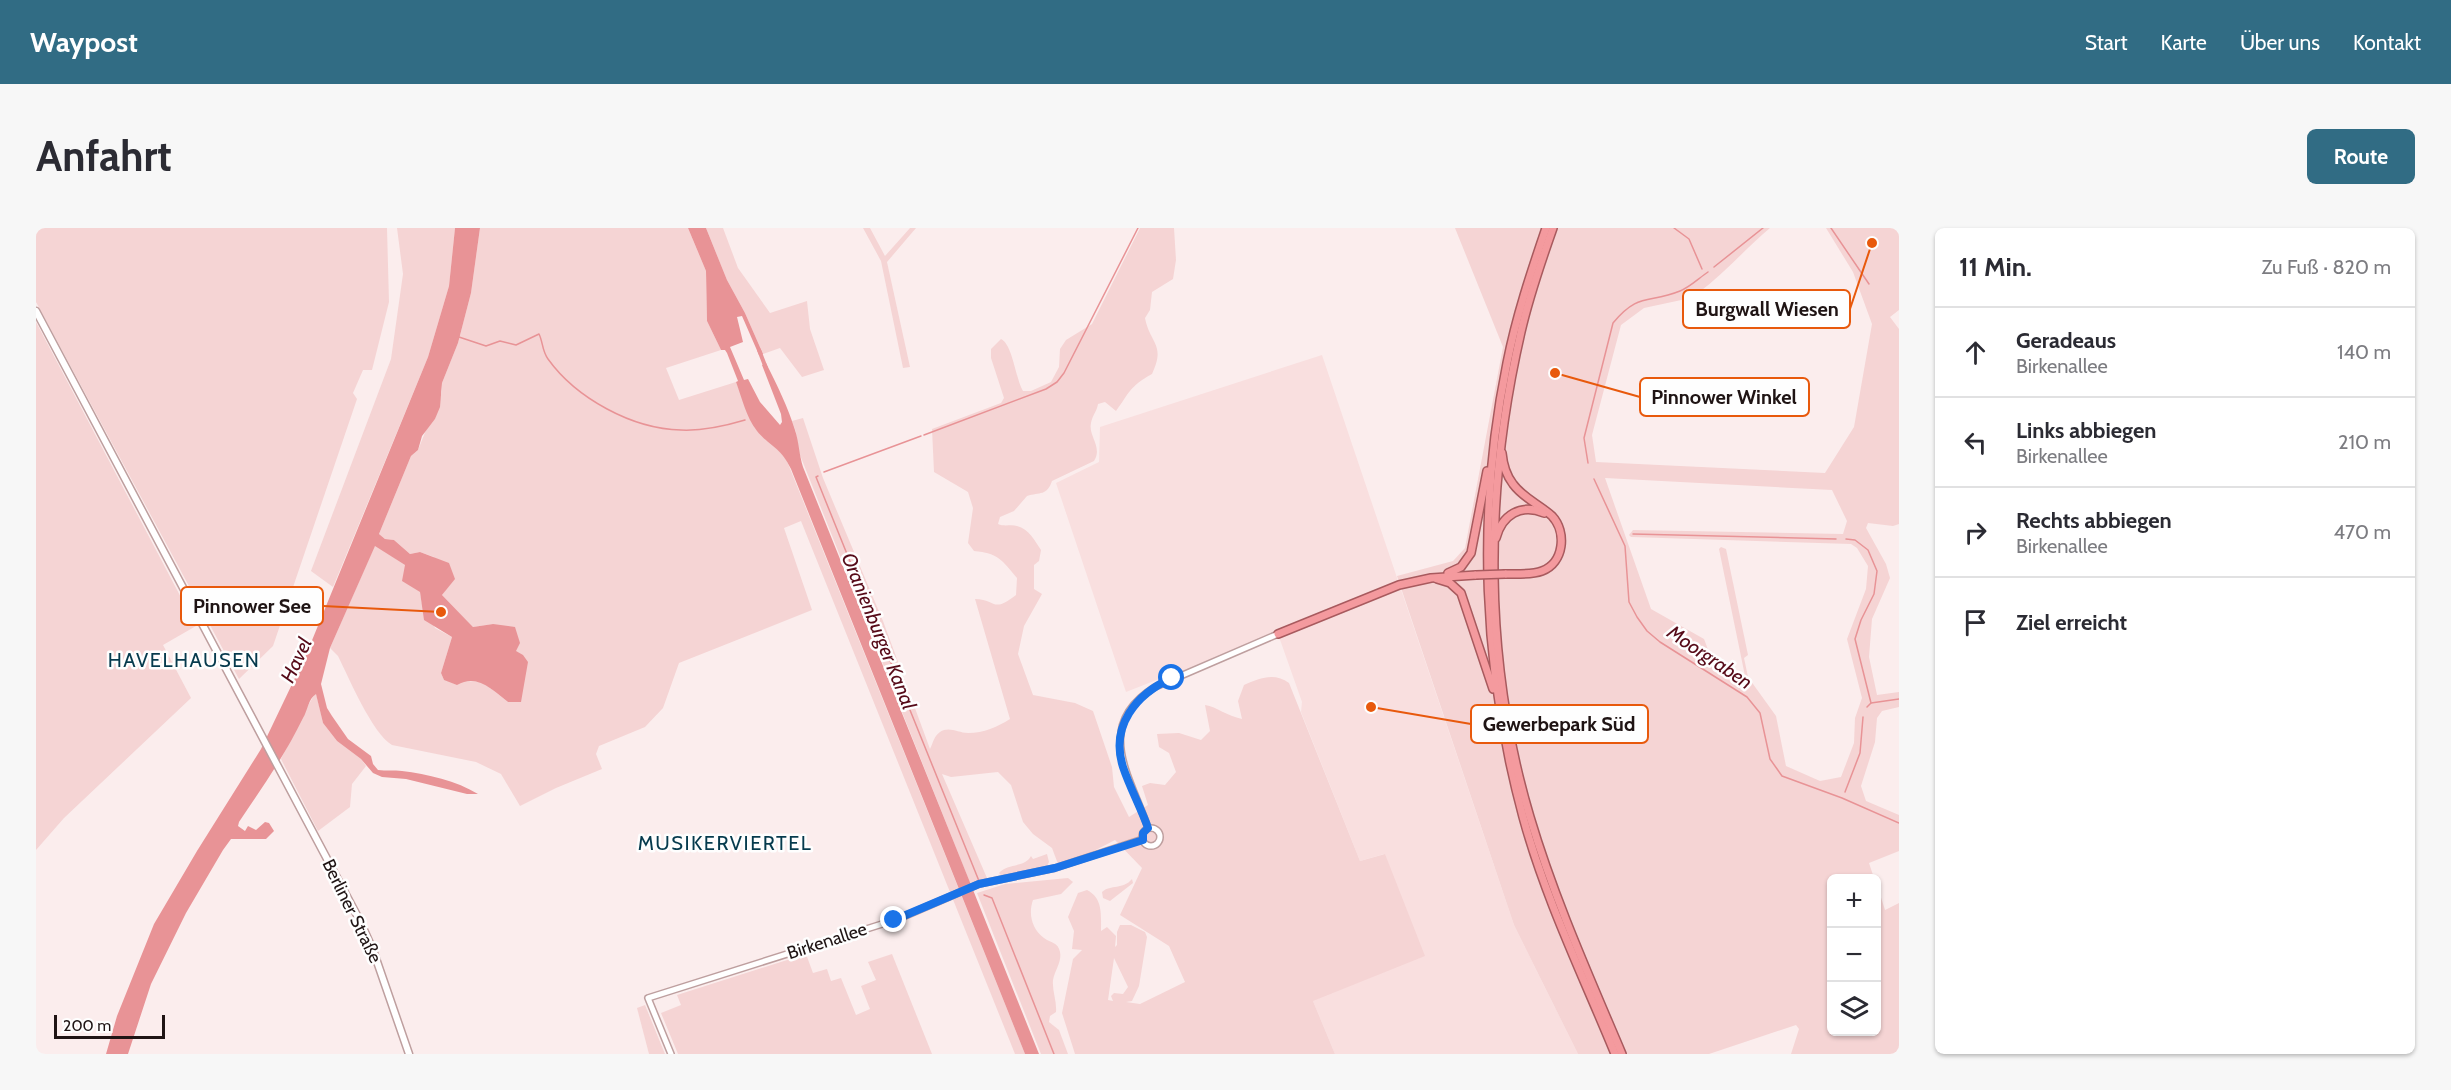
<!DOCTYPE html>
<html lang="de">
<meta charset="utf-8">
<style>
:root{--surface:#fff;--page:#f7f7f7;--text:#2b2b33;--muted:#7c7c81;--line:#e1e1e2;--accent:#316c84}
body{margin:0;font-family:Cabin,sans-serif;background:var(--page);color:var(--text)}
.controls{position:absolute;right:18px;bottom:18px;display:grid;overflow:hidden;border-radius:9px;box-shadow:0 2px 4px #0004}
.controls button{width:54px;height:54px;display:grid;place-items:center;padding:0;border:0;border-bottom:2px solid var(--line);background:var(--surface);color:var(--text);font:30px sans-serif}
.scale{position:absolute;left:18px;bottom:15px;width:111px;box-sizing:border-box;padding-left:6px;border:3px solid #1f1414;border-top:0;font-size:16px;line-height:21px;white-space:nowrap;color:#1f1414;-webkit-text-stroke:4px #fefefe;paint-order:stroke}
.stop{position:absolute;width:18px;height:18px;margin:-14px;border:4px solid #1a73e8;border-radius:50%;background:#fff}
.stop.end{background:#1a73e8;border-color:#fff;box-shadow:0 2px 6px #0008}
.list{margin:0;padding:0;list-style:none}
h2{display:flex;justify-content:space-between;align-items:center;height:78px;margin:0;padding:0 24px;font-size:26px}
h2 small{font-size:20px;font-weight:400;color:var(--muted)}
.list li{display:grid;grid-template-columns:39px 1fr auto;gap:18px;align-items:center;box-sizing:border-box;height:90px;padding:0 24px;border-top:2px solid var(--line)}
.list b{display:block;font-size:22px;white-space:nowrap}
.list p{margin:0;font-size:20px;white-space:nowrap;color:var(--muted)}
.list em{font-size:20px;font-style:normal;color:var(--muted)}
.icon{flex:none;width:33px;height:33px;fill:none;stroke:currentColor;stroke-width:2;stroke-linecap:round;stroke-linejoin:round}
.map{position:relative;flex:none;width:1863px;height:826px;overflow:hidden;border-radius:9px}
header{display:flex;align-items:center;gap:36px;box-sizing:border-box;height:84px;padding:0 30px;background:var(--accent);color:#fff}
header strong{font-size:28px}
nav{display:flex;gap:33px;margin-inline-start:auto;font-size:21px}
.intro{display:flex;align-items:center;justify-content:space-between;box-sizing:border-box;height:144px;padding:0 36px}
h1{margin:0;font-size:42px}
.button{padding:15px 27px;border-radius:9px;background:var(--accent);color:#fff;font-size:21px;font-weight:700}
main{display:flex;gap:36px;padding:0 36px}
aside{flex:1;background:var(--surface);border-radius:9px;box-shadow:0 2px 4px #0004}
.map>svg:first-child{display:block}
.built{fill:#f9dfdf}
.green{fill:#f5d4d4;fill-rule:evenodd}
.water{fill:#e89396}
.lines{fill:none;stroke-linecap:round;stroke-linejoin:round}
.stream{stroke:#e89396;stroke-width:1.5}
.canal{stroke:#e89396;stroke-width:4}
.tertiary-casing{stroke:#be9f9f;stroke-width:8}
.secondary-casing{stroke:#be9f9f;stroke-width:9}
.trunk-casing{stroke:#a85a5e;stroke-width:10}
.tertiary{stroke:#fff;stroke-width:5}
.secondary{stroke:#fff;stroke-width:6}
.trunk{stroke:#f49a9e;stroke-width:7}
.trunk-bridge-casing{stroke:#a85a5e;stroke-width:10;stroke-linecap:butt}
.trunk-bridge{stroke:#f49a9e;stroke-width:7}
.route{stroke:#1a73e8;stroke-width:8}
.labels{text-anchor:middle;stroke-width:5;stroke-linejoin:round;paint-order:stroke}
.street-label{font-size:18px;fill:#1f1414;stroke:#fefefe}
.water-label{font-size:20px;font-style:italic;fill:#560a18;stroke:#fefefe}
.neighbourhood-label{font-size:20px;letter-spacing:1.5px;fill:#063a4d;stroke:#fefefe}
.leader{fill:none;stroke:#e8590c;stroke-width:2}
.callout-dot{fill:#e8590c;stroke:#fefefe;stroke-width:2}
.callout{fill:#fefefe;stroke:#e8590c;stroke-width:2}
.callout-label{font-size:20px;text-anchor:middle;font-weight:bold;fill:#1f1414}
</style>
<header>
<strong>Waypost</strong>
<nav><a>Start</a><a>Karte</a><a>Über uns</a><a>Kontakt</a></nav>
</header>
<div class="intro"><h1>Anfahrt</h1><a class="button">Route</a></div>
<main>
<div class="map">
<svg width="1863" height="826" viewBox="0 0 1863 826">
<rect width="100%" height="100%" fill="#fbeded"/>
<path class="built" d="M 1286,127 L 1478,697 L 1542,826 L 1299,826 L 1277,773 L 1348,626 L 1324,633 L 1265,484 L 1266,474 L 1242,406 L 1125,456 L 1123,451 L 1090,464 L 1020,255 L 1063,234 L 1064,199 Z"/>
<g class="green">
<path d="M 0,0 L 351,0 L 353,74 L 336,142 L 327,142 L 317,165 L 321,171 L 237,418 L 203,451 L 0,74 Z"/>
<path d="M 361,0 L 419,0 L 413,58 L 392,129 L 297,359 L 275,343 L 355,131 L 367,46 Z"/>
<path d="M 444,0 L 652,0 L 670,43 L 671,93 L 685,122 L 630,140 L 643,172 L 700,154 L 719,200 L 749,228 L 989,826 L 979,826 L 765,293 L 748,300 L 776,382 L 643,435 L 627,480 L 609,499 L 563,518 L 560,526 L 566,541 L 520,560 L 484,578 L 465,546 L 440,534 L 356,517 C 336,505 313,450 302,428 L 294,420 L 339,317 L 369,337 L 384,364 L 386,376 L 399,400 L 416,409 L 405,445 L 408,452 L 447,454 L 472,474 L 480,424 L 457,396 L 437,399 L 406,367 L 409,363 L 398,329 L 384,324 L 374,326 L 358,312 L 349,311 L 343,306 L 375,228 L 382,222 L 390,202 L 399,191 L 406,163 L 406,155 L 422,115 L 435,65 Z"/>
<path d="M 670,0 L 687,0 L 702,40 L 734,85 L 771,73 L 774,101 L 788,142 L 766,149 L 744,120 L 727,126 L 709,85 L 691,52 Z"/>
<path d="M 827,0 L 834,0 L 849,28 L 874,0 L 880,0 L 851,34 L 874,139 L 867,140 L 845,33 Z"/>
<path d="M 1104,0 L 1138,0 L 1140,32 L 1137,51 L 1116,64 L 1114,82 L 1109,90 C 1114,116 1130,116 1116,146 C 1093,159 1094,164 1080,183 L 1069,174 L 1062,176 C 1061,183 1056,188 1055,195 C 1052,208 1067,219 1058,233 L 1016,253 C 1011,268 1004,264 991,268 L 978,283 L 964,289 L 962,296 C 969,299 975,296 981,298 C 993,301 999,313 1005,322 L 1003,333 L 998,337 L 998,361 L 1006,366 L 988,398 L 982,426 L 997,467 L 1039,475 L 1057,483 L 1076,539 L 1078,559 L 1093,589 L 1112,577 L 1106,558 L 1114,555 L 1129,557 L 1140,544 L 1133,525 L 1123,519 L 1121,506 L 1143,505 L 1165,512 L 1174,503 L 1169,477 C 1181,479 1191,488 1206,491 L 1202,473 L 1208,457 C 1223,450 1239,444 1253,455 L 1324,633 L 1349,626 L 1389,728 L 1277,773 L 1299,826 L 1039,826 L 1026,785 L 1037,731 L 1046,722 L 1036,721 L 1038,703 L 1032,689 L 1042,665 L 1051,662 C 1067,670 1065,687 1065,703 L 1071,699 L 1080,708 L 1079,719 L 1081,717 L 1081,704 L 1084,697 L 1095,697 L 1109,704 L 1111,709 L 1103,758 L 1096,773 L 1090,774 L 1104,776 L 1149,754 L 1133,718 L 1084,687 L 1106,640 L 1079,612 L 1052,626 L 1022,636 L 1016,620 L 997,606 L 987,594 L 975,557 L 962,544 L 915,549 L 906,546 L 951,650 L 934,655 L 762,222 L 760,204 L 756,193 L 767,190 L 787,250 L 847,393 L 894,521 C 897,515 898,508 904,504 C 913,498 922,505 932,505 C 948,505 961,499 974,491 L 939,371 C 960,371 956,386 980,367 L 981,350 C 966,332 962,325 938,323 L 932,315 L 937,280 L 932,264 L 898,244 L 896,201 L 965,175 L 968,170 L 955,130 L 955,121 L 965,111 C 977,117 979,149 987,163 L 995,163 L 1015,154 L 1023,139 L 1024,121 L 1030,112 L 1056,96 ZM 1078,730 L 1092,759 L 1087,766 L 1078,765 L 1075,768 L 1077,773 L 1072,772 Z"/>
<path d="M 1419,0 L 1734,0 C 1709,21 1688,46 1662,65 L 1666,70 L 1742,81 L 1741,85 L 1660,78 L 1650,71 L 1608,80 L 1585,97 L 1556,207 L 1560,234 L 1789,245 L 1818,199 L 1836,96 L 1817,44 L 1790,0 L 1863,0 L 1863,82 L 1854,89 L 1863,101 L 1863,296 L 1857,298 L 1832,295 L 1830,300 L 1850,336 L 1854,350 L 1836,391 L 1833,429 L 1841,467 L 1863,464 L 1863,479 L 1846,483 L 1841,490 L 1839,514 L 1825,558 L 1830,573 L 1863,587 L 1863,623 L 1833,635 L 1838,650 L 1796,650 L 1796,804 L 1840,804 L 1841,657 L 1849,682 L 1863,675 L 1863,826 L 1755,826 L 1763,801 L 1760,797 L 1673,826 L 1542,826 L 1478,697 L 1361,348 L 1417,333 L 1429,320 L 1467,119 ZM 1569,250 L 1796,262 L 1811,293 L 1807,306 L 1597,302 L 1593,307 L 1595,309 L 1815,316 L 1821,320 L 1832,338 L 1830,361 L 1811,411 L 1826,470 L 1819,490 L 1818,515 L 1805,549 L 1784,553 L 1750,538 L 1740,488 L 1712,449 L 1708,430 L 1712,427 L 1690,321 L 1685,319 L 1683,321 L 1709,448 L 1679,440 L 1668,411 L 1615,381 Z"/>
<path d="M 0,94 L 160,398 L 127,417 L 155,470 L 28,590 L 0,622 Z"/>
<path d="M 280,465 L 287,495 L 301,513 L 325,531 L 330,538 L 316,556 L 314,579 L 282,603 L 245,531 C 251,520 275,469 280,465 Z"/>
<path d="M 1011,626 L 1013,634 L 1011,638 L 966,648 L 963,645 C 971,635 989,640 995,628 L 997,631 Z"/>
<path d="M 1032,650 L 1037,654 L 1025,666 L 997,672 C 992,686 996,701 1008,710 C 1015,715 1022,714 1024,724 C 1026,734 1019,742 1017,752 C 1016,763 1021,773 1020,784 L 1014,788 L 1013,794 L 1023,802 L 1032,826 L 1005,826 L 941,665 L 969,656 Z"/>
<path d="M 1096,651 L 1097,655 L 1074,673 L 1067,670 L 1066,664 C 1075,656 1087,662 1096,651 Z"/>
<path d="M 770,726 L 777,745 L 791,741 L 795,753 L 805,750 L 820,787 L 834,781 L 825,758 L 840,752 L 832,734 L 856,726 L 896,826 L 642,826 L 625,785 L 645,777 L 641,767 Z"/>
<path d="M 609,777 L 629,826 L 613,826 L 601,780 Z"/>
</g>
<g class="water">
<path d="M 419,0 L 444,0 L 435,65 L 422,115 L 406,155 L 404,179 L 399,191 L 386,208 L 382,222 L 375,228 L 343,306 L 349,311 L 358,312 L 374,326 L 384,324 L 413,335 L 419,351 L 406,367 L 437,399 L 457,396 L 479,399 L 484,415 L 480,423 L 487,427 L 492,434 L 485,474 L 472,474 C 457,462 441,445 421,457 L 408,452 L 405,445 L 416,409 L 388,392 L 384,364 L 366,353 L 369,337 L 339,318 L 294,420 L 285,456 L 291,480 L 296,488 L 312,511 L 335,528 L 337,536 L 342,542 C 350,543 358,542 366,543 C 391,546 421,553 442,566 L 431,566 L 370,551 L 346,549 L 337,545 L 325,531 L 301,513 L 287,495 L 280,466 C 272,471 272,482 267,490 C 249,527 226,560 203,594 L 202,598 L 209,603 L 212,598 L 220,602 L 229,594 L 233,595 L 238,603 L 230,611 L 195,611 L 187,622 L 150,685 L 115,756 L 92,826 L 70,826 L 81,788 L 118,696 L 161,623 L 225,521 L 270,427 L 392,129 L 413,58 Z"/>
<path d="M 652,0 L 670,0 L 691,52 L 709,85 L 727,126 L 723,127 L 706,88 L 701,89 L 707,114 L 694,119 L 708,152 L 712,151 L 724,174 L 744,197 L 746,194 L 745,186 L 726,137 L 730,135 C 741,157 752,179 759,202 C 763,214 763,227 767,239 L 1003,826 L 989,826 L 755,241 C 744,218 734,219 721,203 C 710,189 706,170 700,154 L 702,153 L 691,125 L 689,122 L 685,122 L 671,93 L 670,43 Z"/>
</g>
<g class="lines">
<g class="stream">
<path d="M 1638,0 L 1653,11 L 1666,41"/>
<path d="M 1795,0 L 1833,56"/>
<path d="M 1678,39 L 1727,0"/>
<path d="M 1656,73 L 1737,83"/>
<path d="M 423,109 L 450,118 L 464,113 L 480,117 L 503,106 C 507,114 506,123 512,131 C 540,170 596,201 645,202 C 666,203 689,198 709,192"/>
<path d="M 888,207 L 1010,161 L 1021,154 L 1028,145 L 1102,0"/>
<path d="M 1552,235 L 1548,210 L 1577,95 C 1603,64 1612,76 1644,63 C 1654,59 1663,50 1672,44"/>
<path d="M 788,244 L 885,208"/>
<path d="M 782,248 L 780,249 L 788,269 L 943,653"/>
<path d="M 1558,251 L 1589,318 L 1593,374 L 1601,389 L 1611,403 L 1624,414 L 1711,469 L 1724,485 L 1734,531 L 1746,548 L 1806,570 L 1863,595"/>
<path d="M 1597,306 L 1800,311"/>
<path d="M 1810,311 L 1819,312 L 1832,322 L 1841,343 L 1838,366 L 1825,392 L 1819,411 L 1835,475 L 1831,479"/>
<path d="M 1835,475 L 1863,471"/>
<path d="M 1809,564 L 1824,525 L 1827,489"/>
<path d="M 948,667 L 956,670 L 1018,826"/>
</g>
<path class="canal" d="M 723,122 L 730,140"/>
<g class="tertiary-casing">
<g id="tertiary">
<circle cx="1115" cy="609" r="9"/>
<path d="M 1112,600 C 1095,549 1056,498 1119,459 L 1242,406"/>
<path d="M 635,826 L 612,770 L 862,691 L 943,656 L 1019,640 L 1107,611"/>
</g>
</g>
<g class="secondary-casing">
<path id="secondary" d="M 0,83 L 324,693 L 337,722 L 373,826"/>
</g>
<g class="trunk-casing">
<g id="trunk">
<path d="M 1510,0 C 1495,44 1480,89 1471,135 C 1440,286 1447,441 1487,589 C 1509,670 1547,748 1579,826"/>
<path d="M 1517,0 C 1505,34 1493,69 1485,104 C 1448,264 1447,431 1494,589 C 1518,670 1553,748 1586,826"/>
<path d="M 1466,225 C 1467,236 1470,247 1477,256 C 1487,270 1503,276 1516,288 C 1531,304 1528,335 1506,343 C 1495,347 1481,346 1469,346"/>
<path d="M 1460,310 C 1466,287 1485,275 1508,285"/>
<path d="M 1412,345 L 1425,339 L 1435,325 L 1451,243"/>
<path d="M 1401,351 L 1414,355 L 1425,365 L 1457,461"/>
<path d="M 1242,406 L 1363,357 L 1395,350 L 1440,347"/>
</g>
</g>
<use href="#tertiary" class="tertiary"/>
<use href="#secondary" class="secondary"/>
<use href="#trunk" class="trunk"/>
<g class="trunk-bridge-casing">
<path id="trunk-bridge" d="M 1440,347 L 1469,346"/>
</g>
<use href="#trunk-bridge" class="trunk-bridge"/>
</g>
<g class="lines">
<path class="route" d="M 858,692 L 943,656 L 1019,640 L 1107,612 L 1107,605 L 1112,600 C 1105,580 1094,560 1087,539 C 1074,498 1100,466 1136,450"/>
</g>
<g class="labels">
<g class="street-label">
<text transform="translate(316 683) rotate(64)" y="6">Berliner Straße</text>
<text transform="translate(791 713) rotate(-18)" y="6">Birkenallee</text>
</g>
<g class="water-label">
<text transform="translate(843 403) rotate(68)" y="7">Oranienburger Kanal</text>
<text transform="translate(1674 429) rotate(34)" y="7">Moorgraben</text>
<text transform="translate(260 432) rotate(-65)" y="7">Havel</text>
</g>
<g class="neighbourhood-label">
<text x="148" y="439">HAVELHAUSEN</text>
<text x="689" y="622">MUSIKERVIERTEL</text>
</g>
</g>
<path class="leader" d="M1836 15L1814 81M1519 145L1604 169M405 384L287 378M1335 479L1435 496"/>
<g class="callout-dot">
<circle cx="1836" cy="15" r="6"/>
<circle cx="1519" cy="145" r="6"/>
<circle cx="405" cy="384" r="6"/>
<circle cx="1335" cy="479" r="6"/>
</g>
<g class="callout">
<rect x="1647" y="62" width="167" height="38" rx="6"/>
<rect x="1604" y="150" width="169" height="38" rx="6"/>
<rect x="145" y="359" width="142" height="38" rx="6"/>
<rect x="1435" y="477" width="177" height="38" rx="6"/>
</g>
<g class="callout-label">
<text x="1731" y="88">Burgwall Wiesen</text>
<text x="1688" y="176">Pinnower Winkel</text>
<text x="216" y="385">Pinnower See</text>
<text x="1523" y="503">Gewerbepark Süd</text>
</g>
</svg>
<div class="controls">
<button>+</button>
<button>−</button>
<button><svg class="icon" aria-label="layers" viewBox="0 0 24 24"><path d="M12 4l9 5-9 5-9-5zM3 14l9 5 9-5"/></svg></button>
</div>
<div class="scale">200 m</div>
<div class="stop" style="left:1136px;top:450px"></div>
<div class="stop end" style="left:858px;top:692px"></div>
</div>
<aside>
<h2>11 Min.<small>Zu Fuß · 820 m</small></h2>
<ul class="list">
<li><svg class="icon" aria-label="ahead" viewBox="0 0 24 24"><path d="M12 20V5M6 11l6-6 6 6"/></svg><div><b>Geradeaus</b><p>Birkenallee</p></div><em>140 m</em></li>
<li><svg class="icon" aria-label="left" viewBox="0 0 24 24"><path d="M17 20v-9H6M10 6l-5 5 5 5"/></svg><div><b>Links abbiegen</b><p>Birkenallee</p></div><em>210 m</em></li>
<li><svg class="icon" aria-label="right" viewBox="0 0 24 24"><path d="M7 20v-9h11M14 6l5 5-5 5"/></svg><div><b>Rechts abbiegen</b><p>Birkenallee</p></div><em>470 m</em></li>
<li><svg class="icon" aria-label="arrive" viewBox="0 0 24 24"><path d="M6 21V4h12l-3 4 3 4H6"/></svg><div><b>Ziel erreicht</b></div></li>
</ul>
</aside>
</main>
